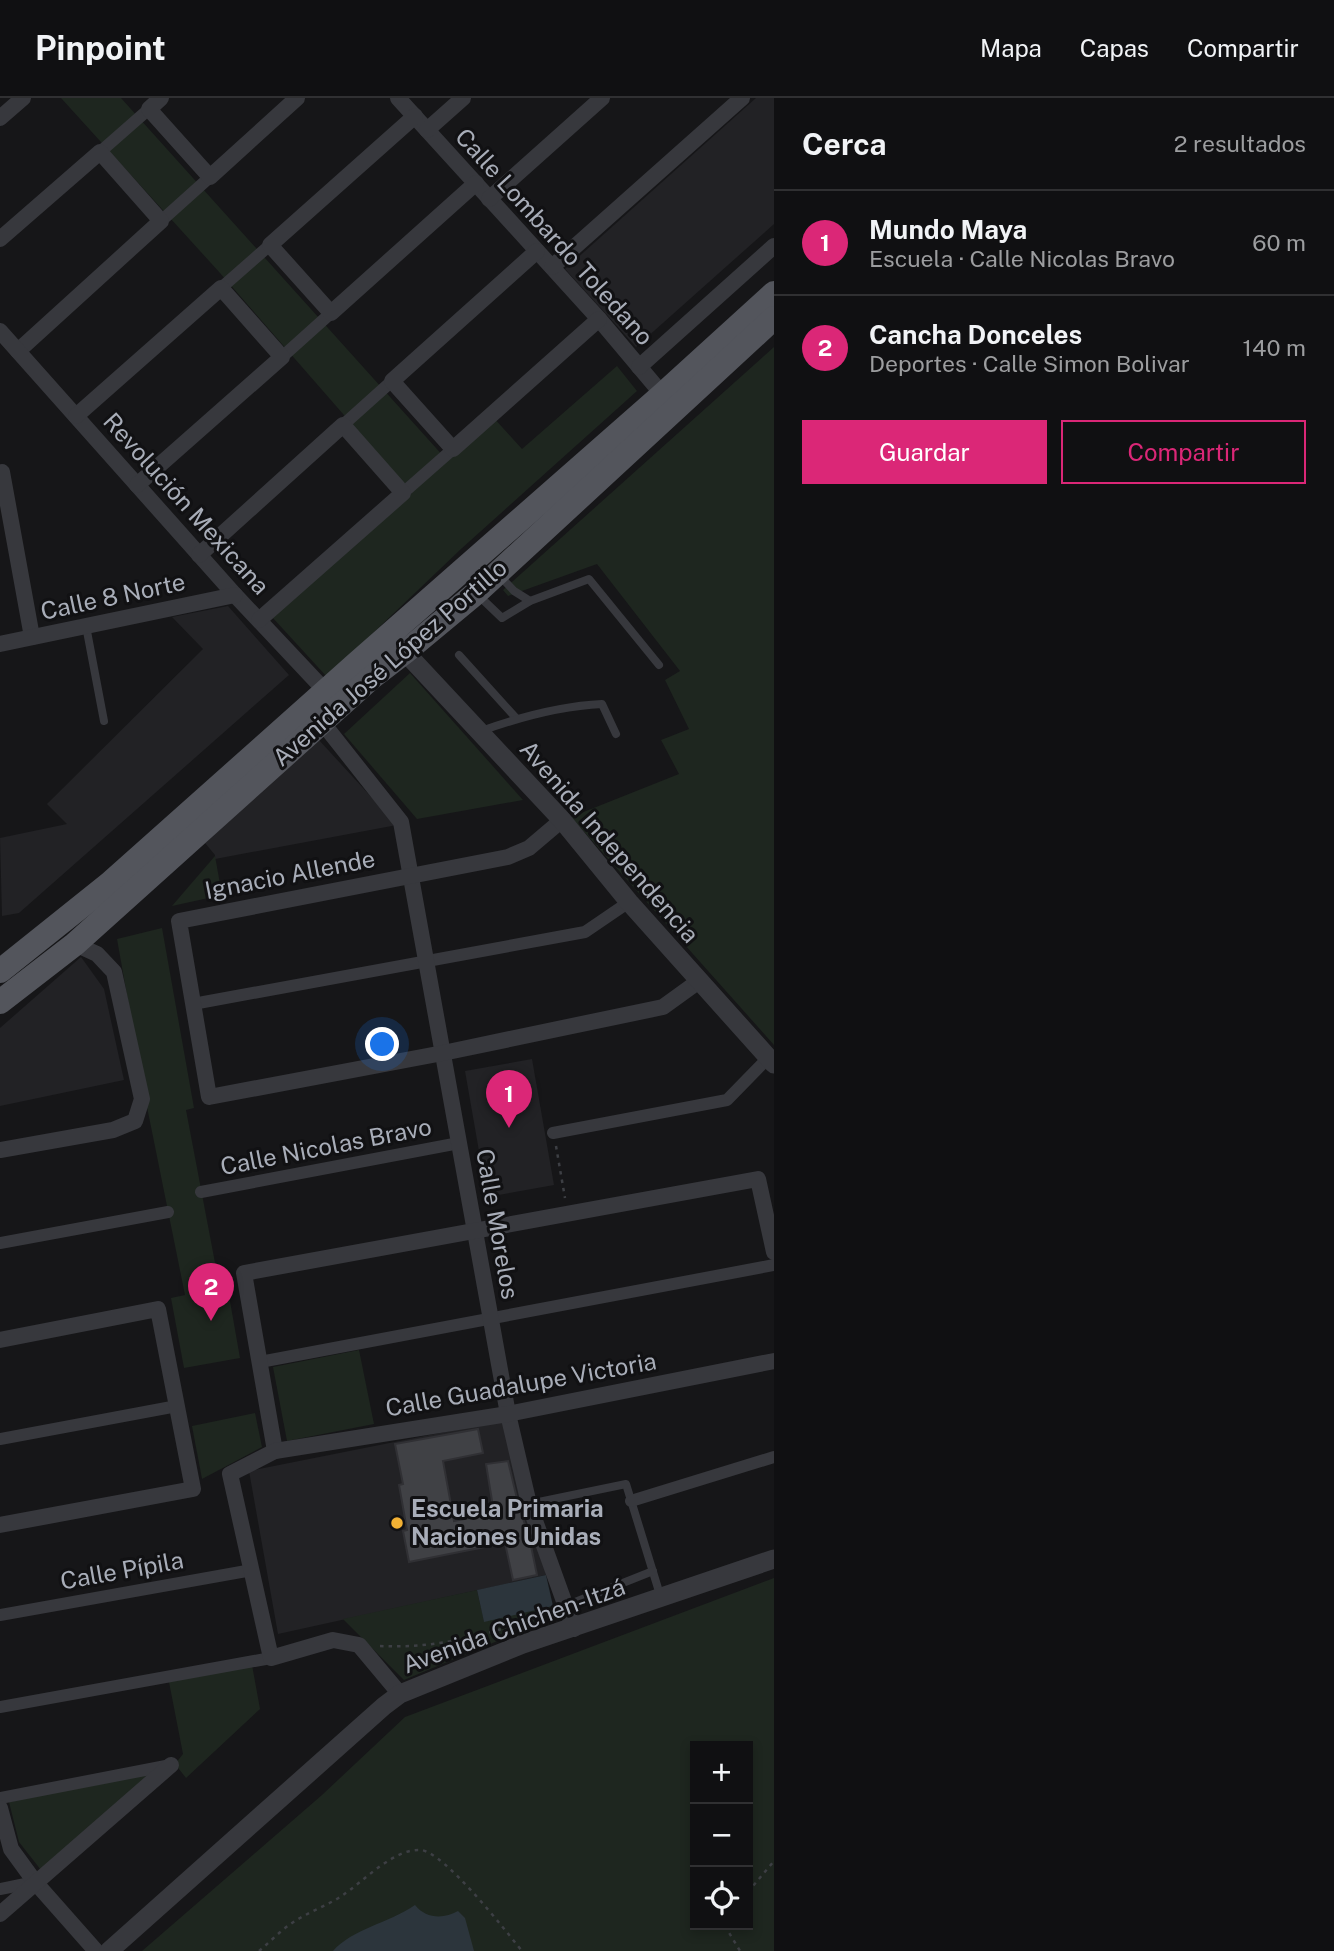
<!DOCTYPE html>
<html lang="es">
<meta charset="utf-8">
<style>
:root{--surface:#101012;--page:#19191b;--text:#f1f3f6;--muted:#9c9d9f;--line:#303032;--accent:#db2777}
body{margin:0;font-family:"Public Sans",sans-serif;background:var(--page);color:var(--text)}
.controls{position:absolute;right:21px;bottom:21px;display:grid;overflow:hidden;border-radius:0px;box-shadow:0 4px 10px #0003}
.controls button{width:63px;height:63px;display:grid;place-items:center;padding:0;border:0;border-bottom:2px solid var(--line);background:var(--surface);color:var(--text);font:35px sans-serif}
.you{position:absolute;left:383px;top:947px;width:24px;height:24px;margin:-18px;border:5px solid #fff;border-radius:50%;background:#1a73e8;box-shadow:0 0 0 10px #1a73e833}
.badge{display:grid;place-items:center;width:46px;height:46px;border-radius:50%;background:var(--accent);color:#fff;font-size:23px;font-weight:700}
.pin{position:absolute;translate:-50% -58px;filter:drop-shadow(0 2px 4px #0008)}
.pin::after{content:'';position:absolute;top:37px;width:24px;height:21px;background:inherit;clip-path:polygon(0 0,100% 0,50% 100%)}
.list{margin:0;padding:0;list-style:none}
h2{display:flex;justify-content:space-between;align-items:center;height:91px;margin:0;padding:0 28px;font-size:30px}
h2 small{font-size:23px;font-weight:400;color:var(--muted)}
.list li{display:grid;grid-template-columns:46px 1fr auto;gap:21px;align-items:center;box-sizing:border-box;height:105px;padding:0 28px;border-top:2px solid var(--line)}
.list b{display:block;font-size:26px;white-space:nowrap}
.list p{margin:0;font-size:23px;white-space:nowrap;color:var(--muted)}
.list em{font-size:23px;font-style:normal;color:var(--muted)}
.actions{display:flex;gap:14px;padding:21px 28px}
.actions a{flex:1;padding:16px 0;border:2px solid var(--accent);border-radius:0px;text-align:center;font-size:24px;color:var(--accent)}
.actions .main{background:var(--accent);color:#fff}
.icon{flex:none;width:38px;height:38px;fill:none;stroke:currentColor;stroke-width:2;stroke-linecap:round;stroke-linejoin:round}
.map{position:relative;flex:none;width:774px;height:1853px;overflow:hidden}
header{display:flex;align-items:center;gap:42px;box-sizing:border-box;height:98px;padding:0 35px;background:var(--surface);border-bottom:2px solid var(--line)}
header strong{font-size:33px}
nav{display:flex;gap:38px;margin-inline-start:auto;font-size:24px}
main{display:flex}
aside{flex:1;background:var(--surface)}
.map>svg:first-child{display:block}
.built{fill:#222225}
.green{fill:#1e261f;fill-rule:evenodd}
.water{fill:#2c353c}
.building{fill:#404145;stroke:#303034;stroke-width:2}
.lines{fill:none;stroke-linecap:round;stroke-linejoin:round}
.path{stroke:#3d3f44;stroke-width:2.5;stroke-dasharray:3.5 5;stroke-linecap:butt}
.service{stroke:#37383d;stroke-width:8}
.pedestrian{stroke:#37383d;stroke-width:12}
.minor{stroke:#37383d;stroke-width:16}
.tertiary{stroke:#37383d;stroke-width:19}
.primary{stroke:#53555c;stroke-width:24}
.poi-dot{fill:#f2b134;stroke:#111113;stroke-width:2.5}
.labels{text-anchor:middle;stroke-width:6;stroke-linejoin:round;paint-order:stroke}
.street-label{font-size:24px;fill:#a8adb8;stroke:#111113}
.poi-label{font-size:24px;font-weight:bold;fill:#a8adb8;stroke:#111113;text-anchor:start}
</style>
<header>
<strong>Pinpoint</strong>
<nav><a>Mapa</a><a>Capas</a><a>Compartir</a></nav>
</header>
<main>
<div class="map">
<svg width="774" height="1853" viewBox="0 0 774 1853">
<rect width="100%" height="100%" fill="#161618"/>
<g class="built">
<path d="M 756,0 L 774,0 L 774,126 L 636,249 L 565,171 Z"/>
<path d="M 228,508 L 289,577 L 19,815 L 2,818 L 0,740 L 67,726 L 47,706 L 203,551 L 172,519 Z"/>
<path d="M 318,641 L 397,727 L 215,761 L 215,757 L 205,745 Z"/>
<path d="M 81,859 L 104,891 L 124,982 L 0,1008 L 0,930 Z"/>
<path d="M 532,961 L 554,1087 L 487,1099 L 465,973 Z"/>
<path d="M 515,1320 L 546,1477 L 278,1536 L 249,1373 Z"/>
</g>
<g class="green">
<path d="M 61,0 L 121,0 L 445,360 L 492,318 L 522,351 L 617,268 L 637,293 L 461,451 L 327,579 L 272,519 L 412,395 L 220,175 Z"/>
<path d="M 774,249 L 774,947 L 571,719 L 679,676 L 661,642 L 689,631 L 665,582 L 680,573 L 597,466 L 508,498 L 503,492 Z"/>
<path d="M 410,575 L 523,702 L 417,721 L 344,636 Z"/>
<path d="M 215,758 L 222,797 L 172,808 Z"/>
<path d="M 162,830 L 194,1010 L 186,1012 L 216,1170 L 224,1169 L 240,1260 L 184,1270 L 171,1200 L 185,1197 L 146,1004 L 117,841 Z"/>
<path d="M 359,1252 L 374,1326 L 287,1343 L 273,1269 Z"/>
<path d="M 255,1315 L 262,1349 L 202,1381 L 192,1328 Z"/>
<path d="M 774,1480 L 774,1853 L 142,1853 L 322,1697 L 405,1619 ZM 695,1648 L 748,1648 L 748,1827 L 695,1827 Z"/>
<path d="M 477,1492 L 484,1523 L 553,1508 L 557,1518 L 404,1582 L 343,1521 Z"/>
<path d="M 252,1567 L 260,1611 L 186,1680 L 175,1666 L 183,1656 L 169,1584 Z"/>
<path d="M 162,1672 L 41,1772 L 19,1744 L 9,1704 Z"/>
</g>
<g class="water">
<path d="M 546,1477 L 553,1508 L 484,1524 L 477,1492 Z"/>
<path d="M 415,1807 C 426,1821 444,1821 458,1813 L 465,1820 L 474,1853 L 333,1853 C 352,1831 389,1825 415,1807 Z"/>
</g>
<path class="building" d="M 478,1331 L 483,1355 L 443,1363 L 454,1423 L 494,1415 L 486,1366 L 508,1363 L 519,1409 L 529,1438 L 537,1477 L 513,1482 L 505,1445 L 409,1464 L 403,1433 L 407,1432 L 399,1387 L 403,1386 L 395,1346 Z"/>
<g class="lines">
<g class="path">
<path d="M 556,1048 L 565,1100"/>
<path d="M 380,1548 C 440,1551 494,1535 550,1515"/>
<path d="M 748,1794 L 774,1763"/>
<path d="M 728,1827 L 728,1833 L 740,1853"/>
<path d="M 259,1853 C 270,1844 280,1833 292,1825 C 308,1814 327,1808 343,1797 C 364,1783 394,1750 421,1752 C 445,1755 505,1832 522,1853"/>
</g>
<g class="service">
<path d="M 500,478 L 514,493 L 530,503"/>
<path d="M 479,498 L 502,520 L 530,503 L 589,481 L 659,567"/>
<path d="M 86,528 L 104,623"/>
<path d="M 459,557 L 516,620"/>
<path d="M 481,633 C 520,619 560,608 602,606 L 616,636"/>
<path d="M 529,1406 L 626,1386 L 661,1500"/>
<path d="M 565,1508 L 653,1473"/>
</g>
<g class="pedestrian">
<path d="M 100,54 L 149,11"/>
<path d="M 161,123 L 210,79"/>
<path d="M 221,190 L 270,147"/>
<path d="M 282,259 L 331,215"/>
<path d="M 343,327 L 392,283"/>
<path d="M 403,395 L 453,351"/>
<path d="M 193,906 L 585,834 L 629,804"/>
<path d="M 553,1035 L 727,1002 L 768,960"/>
<path d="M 201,1094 L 459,1045"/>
<path d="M 0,1145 L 168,1114"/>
<path d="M 260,1264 L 774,1167"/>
<path d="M 0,1341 L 177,1308"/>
<path d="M 631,1403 L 774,1359"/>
<path d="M 0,1517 L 252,1472"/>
<path d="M 0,1609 L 271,1560"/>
<path d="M 0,1700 L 171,1667"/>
<path d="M 0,1791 L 35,1784"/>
</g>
<g class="minor">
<path d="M 161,0 L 149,11 L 210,79 L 297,0"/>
<path d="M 398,0 L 599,221 L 668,303"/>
<path d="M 415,18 L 270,147 L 331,215 L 476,85"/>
<path d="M 0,20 L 23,0"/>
<path d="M 427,32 L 463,0"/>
<path d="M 489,101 L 602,0"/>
<path d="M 0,141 L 100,54 L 161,123 L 18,253"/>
<path d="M 537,153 L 392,283 L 453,351 L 599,221"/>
<path d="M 552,169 L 742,0"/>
<path d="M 0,233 L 235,497 L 331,599"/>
<path d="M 639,269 L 774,148"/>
<path d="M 76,318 L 221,190 L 282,259 L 137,387"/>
<path d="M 2,374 L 32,539"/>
<path d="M 199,457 L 343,327 L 403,395 L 259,522"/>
<path d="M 0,546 L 235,497"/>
<path d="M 318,619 L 401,724 L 508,1316 L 529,1406 L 574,1531"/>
<path d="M 562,722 L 529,750 L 508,759 L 179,823 L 209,999 L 443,955 L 663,909 L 699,883"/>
<path d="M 0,1052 L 113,1032 L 135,1023 L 142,1001 L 114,874 L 97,856 L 75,846"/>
<path d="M 0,1242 L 158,1211 L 193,1391 L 0,1427"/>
<path d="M 275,1353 L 244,1175 L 758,1081 L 774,1154"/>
<path d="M 400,1596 L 359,1547 L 333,1542 L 271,1560 L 230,1376 L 275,1353 L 508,1316 L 774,1263"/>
<path d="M 0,1710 L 11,1751 L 35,1784 L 96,1853"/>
<path d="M 0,1816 L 171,1667"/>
</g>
<g class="tertiary">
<path d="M 405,554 L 562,722 L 629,804 L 774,966"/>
<path d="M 109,1853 L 384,1608 L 400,1596 L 523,1546 L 774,1461"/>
</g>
<g class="primary">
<path d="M 0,873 L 109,786 L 357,565 L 662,297 L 774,195"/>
<path d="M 0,904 L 75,846 L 371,580 L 405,554 L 476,495 L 774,220"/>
</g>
</g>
<circle class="poi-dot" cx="397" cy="1425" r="7"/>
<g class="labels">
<g class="street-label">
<text transform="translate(554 139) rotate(48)" y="8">Calle Lombardo Toledano</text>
<text transform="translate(186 406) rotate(48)" y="8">Revolución Mexicana</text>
<text transform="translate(113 499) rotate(-12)" y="8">Calle 8 Norte</text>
<text transform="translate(390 565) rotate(-41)" y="8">Avenida José López Portillo</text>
<text transform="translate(609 744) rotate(49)" y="8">Avenida Independencia</text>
<text transform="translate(290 777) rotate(-11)" y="8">Ignacio Allende</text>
<text transform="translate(326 1049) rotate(-11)" y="8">Calle Nicolas Bravo</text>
<text transform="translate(497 1126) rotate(80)" y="8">Calle Morelos</text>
<text transform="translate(521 1287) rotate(-10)" y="8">Calle Guadalupe Victoria</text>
<text transform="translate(122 1473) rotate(-10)" y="8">Calle Pípila</text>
<text transform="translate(514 1528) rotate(-20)" y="8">Avenida Chichen-Itzá</text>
</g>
<g class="poi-label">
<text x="411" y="1419">Escuela Primaria<tspan x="411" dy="28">Naciones Unidas</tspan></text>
</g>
</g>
</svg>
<div class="controls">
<button>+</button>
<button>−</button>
<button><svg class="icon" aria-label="locate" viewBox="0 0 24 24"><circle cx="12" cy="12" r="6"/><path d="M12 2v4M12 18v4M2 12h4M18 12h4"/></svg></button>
</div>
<div class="you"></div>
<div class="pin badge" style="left:509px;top:1030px">1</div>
<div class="pin badge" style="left:211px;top:1223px">2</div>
</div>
<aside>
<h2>Cerca<small>2 resultados</small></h2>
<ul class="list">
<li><span class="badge">1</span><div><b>Mundo Maya</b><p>Escuela · Calle Nicolas Bravo</p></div><em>60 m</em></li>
<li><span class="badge">2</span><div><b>Cancha Donceles</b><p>Deportes · Calle Simon Bolivar</p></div><em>140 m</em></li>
</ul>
<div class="actions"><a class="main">Guardar</a><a>Compartir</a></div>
</aside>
</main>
